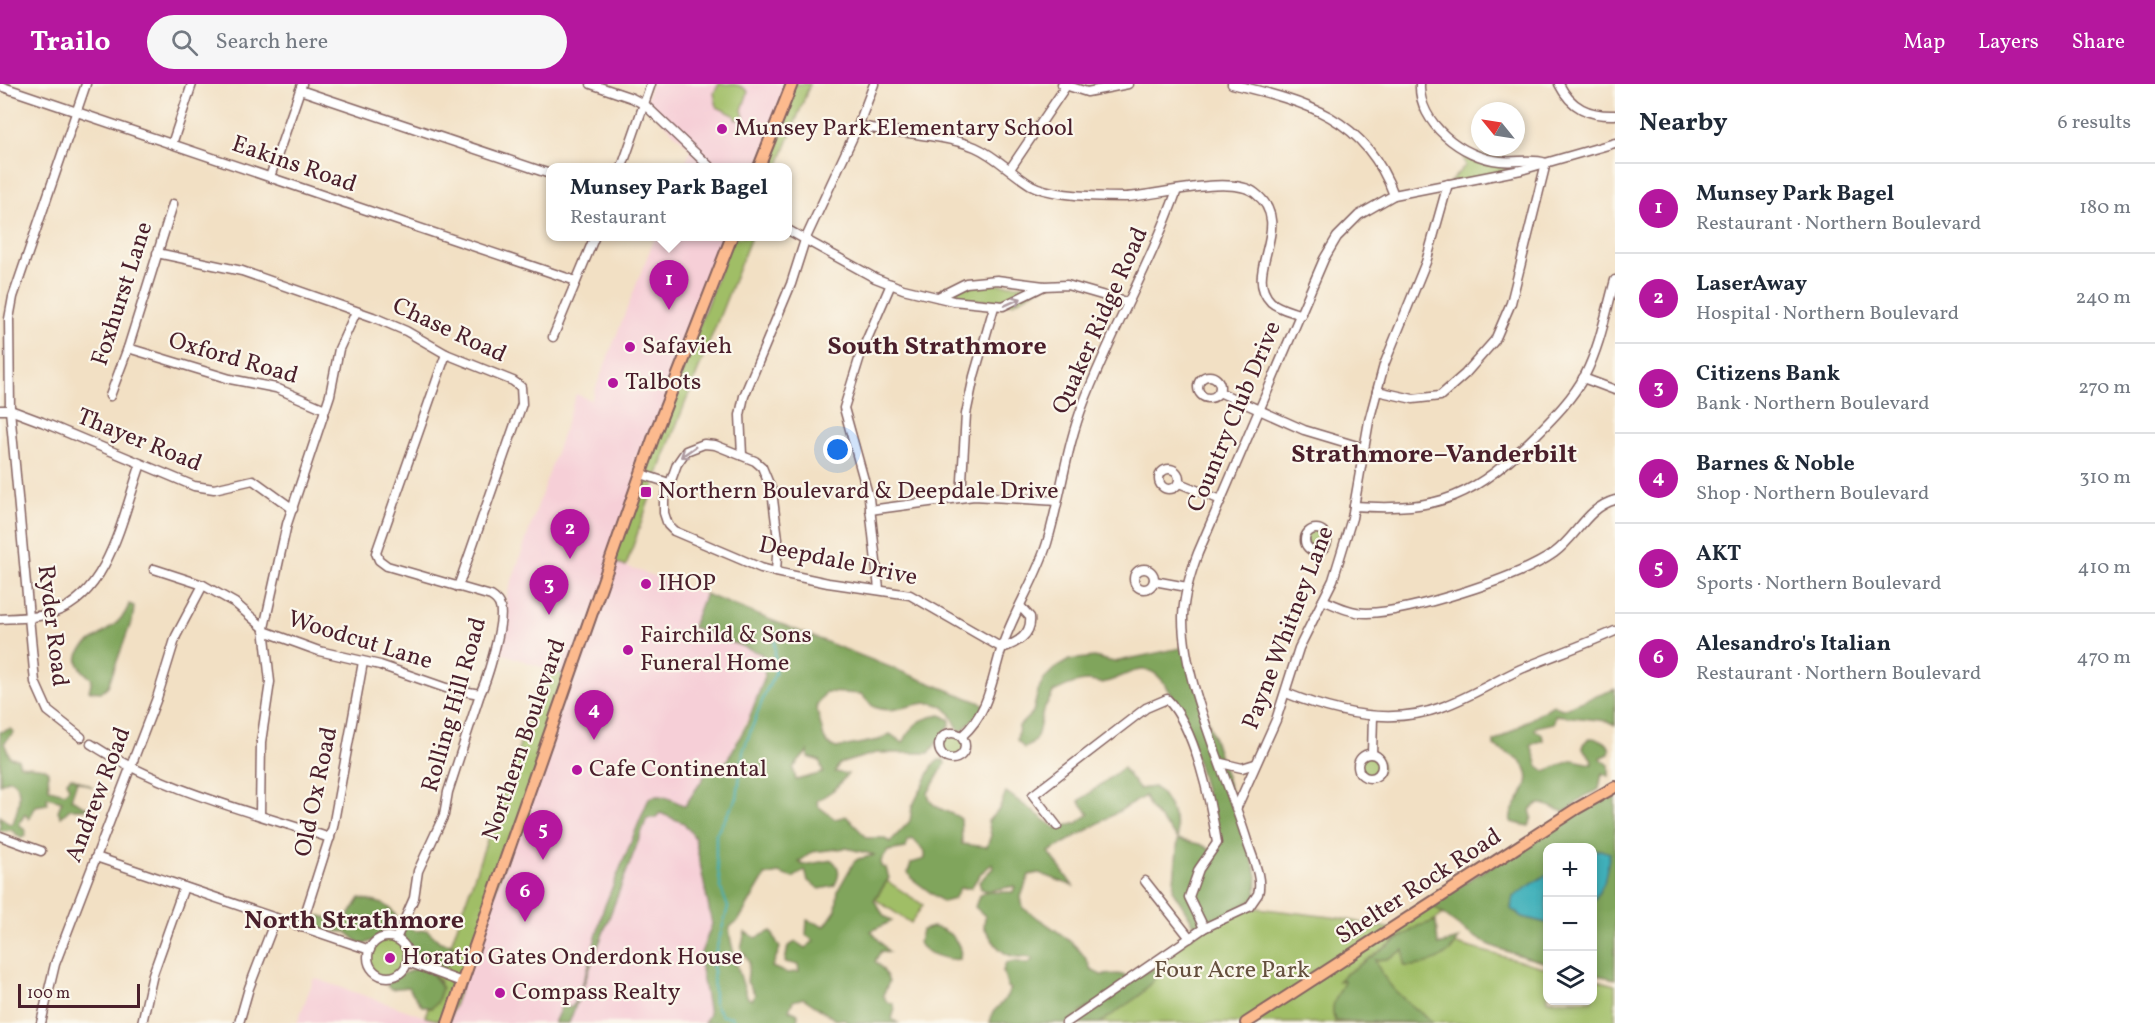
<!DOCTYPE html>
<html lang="en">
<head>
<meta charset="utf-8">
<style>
  :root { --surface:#fff; --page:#f6f6f7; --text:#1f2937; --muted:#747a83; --line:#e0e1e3; --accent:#b5179e }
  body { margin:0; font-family:Vollkorn,serif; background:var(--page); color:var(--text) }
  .controls { position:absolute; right:18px; bottom:18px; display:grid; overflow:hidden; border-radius:12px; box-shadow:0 3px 9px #0003 }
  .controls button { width:54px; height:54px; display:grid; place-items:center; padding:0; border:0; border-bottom:2px solid var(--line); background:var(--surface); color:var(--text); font:30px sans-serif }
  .compass { position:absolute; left:1471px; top:18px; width:54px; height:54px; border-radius:50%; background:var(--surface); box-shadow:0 3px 9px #0003; rotate:300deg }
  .scale { position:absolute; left:18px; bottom:15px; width:122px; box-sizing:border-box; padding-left:6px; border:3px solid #4a1f2b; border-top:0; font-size:16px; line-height:21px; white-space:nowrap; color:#4a1f2b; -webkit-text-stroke:4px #fbf7ec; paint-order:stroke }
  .you { position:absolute; left:838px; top:366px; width:21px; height:21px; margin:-15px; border:4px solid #fff; border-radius:50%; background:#1a73e8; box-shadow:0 0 0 9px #1a73e833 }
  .badge { display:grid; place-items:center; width:39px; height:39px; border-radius:50%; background:var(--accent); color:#fff; font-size:20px; font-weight:700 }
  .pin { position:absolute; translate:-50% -50px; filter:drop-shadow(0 2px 3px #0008) }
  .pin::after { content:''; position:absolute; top:32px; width:21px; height:18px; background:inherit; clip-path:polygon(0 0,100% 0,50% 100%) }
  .popup { position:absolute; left:546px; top:79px; width:246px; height:78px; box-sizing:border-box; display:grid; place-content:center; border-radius:12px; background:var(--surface); filter:drop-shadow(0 2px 4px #0005); font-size:20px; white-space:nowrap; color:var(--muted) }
  .popup b { font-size:22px; color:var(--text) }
  .popup::after { content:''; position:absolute; left:50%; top:100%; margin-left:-12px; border:12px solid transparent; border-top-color:var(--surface) }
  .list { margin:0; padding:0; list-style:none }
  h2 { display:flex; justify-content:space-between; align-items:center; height:78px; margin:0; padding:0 24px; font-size:26px }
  h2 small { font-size:20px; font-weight:400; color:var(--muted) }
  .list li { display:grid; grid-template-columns:39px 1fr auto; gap:18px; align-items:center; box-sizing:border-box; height:90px; padding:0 24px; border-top:2px solid var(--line) }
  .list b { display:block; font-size:22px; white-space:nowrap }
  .list p { margin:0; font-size:20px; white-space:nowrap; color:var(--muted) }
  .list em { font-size:20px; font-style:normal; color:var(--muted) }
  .icon { flex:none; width:33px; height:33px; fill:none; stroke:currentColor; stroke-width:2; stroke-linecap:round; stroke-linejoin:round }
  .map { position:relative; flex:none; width:1615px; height:939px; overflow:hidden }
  header { display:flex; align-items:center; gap:36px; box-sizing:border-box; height:84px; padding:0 30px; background:var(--accent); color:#fff }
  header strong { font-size:28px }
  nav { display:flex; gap:33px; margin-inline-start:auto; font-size:21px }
  .search { width:420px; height:54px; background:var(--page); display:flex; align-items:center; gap:15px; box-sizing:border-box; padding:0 21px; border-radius:33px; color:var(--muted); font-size:22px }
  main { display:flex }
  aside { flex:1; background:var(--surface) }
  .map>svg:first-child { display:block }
  .built { fill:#f6cfd7 }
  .green { fill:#a0be66; stroke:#756e48; stroke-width:1.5 }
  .forest { fill:#80a55b; stroke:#656243; stroke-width:1.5; fill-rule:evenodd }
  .water { fill:#40b0ba; stroke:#456872; stroke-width:1.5 }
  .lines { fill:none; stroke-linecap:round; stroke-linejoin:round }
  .stream { stroke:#40b0ba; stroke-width:2 }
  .minor-casing { stroke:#856361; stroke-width:11 }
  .major-casing { stroke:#856361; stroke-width:14 }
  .minor { stroke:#fff; stroke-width:8 }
  .major { stroke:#fcba8e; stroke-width:10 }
  .oneway { stroke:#ae9aa0 }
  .poi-dot { fill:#b5179e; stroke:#fbf7ec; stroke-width:2 }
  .labels { text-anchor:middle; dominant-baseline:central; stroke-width:4.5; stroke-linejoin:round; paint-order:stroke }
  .poi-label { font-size:24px; fill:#4a1f2b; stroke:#fbf7ec; text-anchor:start }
  .street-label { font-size:24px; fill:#4a1f2b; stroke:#fbf7ec }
  .park-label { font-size:24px; fill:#644f3d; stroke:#fbf7ec }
  .neighbourhood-label { font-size:26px; font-weight:bold; fill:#4a1f2b; stroke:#fbf7ec }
</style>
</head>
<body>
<header>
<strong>Trailo</strong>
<div class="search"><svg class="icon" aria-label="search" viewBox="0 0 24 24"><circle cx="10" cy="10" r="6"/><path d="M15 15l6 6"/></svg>Search here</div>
<nav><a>Map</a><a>Layers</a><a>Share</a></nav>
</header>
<main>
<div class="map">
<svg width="1615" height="939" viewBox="0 0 1615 939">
  <rect width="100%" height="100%" fill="#fbf7ec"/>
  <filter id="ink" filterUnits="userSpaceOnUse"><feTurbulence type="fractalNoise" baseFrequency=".0167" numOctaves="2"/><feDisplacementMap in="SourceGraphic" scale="12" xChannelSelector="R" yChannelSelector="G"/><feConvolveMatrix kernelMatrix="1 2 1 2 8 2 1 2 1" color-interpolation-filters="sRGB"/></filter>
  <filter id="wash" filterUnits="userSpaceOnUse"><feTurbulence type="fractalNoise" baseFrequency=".008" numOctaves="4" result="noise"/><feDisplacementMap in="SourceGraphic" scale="24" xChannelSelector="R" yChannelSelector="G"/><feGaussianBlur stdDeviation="1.35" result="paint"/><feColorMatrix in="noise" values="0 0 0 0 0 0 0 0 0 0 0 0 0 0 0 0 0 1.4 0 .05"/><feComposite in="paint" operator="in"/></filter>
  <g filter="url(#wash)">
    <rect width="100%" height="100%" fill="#f2e0c4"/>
    <!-- built -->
    <g class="built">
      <path d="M651 0H792L759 83H683L691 65 645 21Z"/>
      <path d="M655 153H732L611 477 705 510 692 543 762 570 766 582 756 618 723 684 706 688 688 719 684 722 680 720 695 741 715 841 699 874 709 930 704 939H448L569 593 496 567 507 532 506 514 576 310 591 316Z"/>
      <path d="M314 894 443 939H297Z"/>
    </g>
    <!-- green -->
    <g class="green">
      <path d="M719 0C731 0 742 0 748 8L742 26 744 33 736 36 734 31 717 23 714 9Z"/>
      <path d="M792 0H810L778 83H759Z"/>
      <path d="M1462 63 1474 70 1546 79 1448 100 1465 82Z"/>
      <path d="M732 153H751L667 365 626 482 611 477Z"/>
      <path d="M966 199 1044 202 1013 219 938 213Z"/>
      <circle cx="1316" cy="456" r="11"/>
      <path d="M546 585 570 593 448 939 425 933 428 924H431L440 898 431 887C448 885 451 878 454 862L451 860Z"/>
      <circle cx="952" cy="662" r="13"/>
      <circle cx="1370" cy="682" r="12"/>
      <path d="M887 797 923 821 911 839 875 815Z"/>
      <path d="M1431 820 1443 830C1432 841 1407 847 1392 858L1450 868 1456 860 1547 884 1548 916H1592L1593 895 1615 901V939H1066L1204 844 1249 823 1339 834 1391 845Z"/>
      <circle cx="388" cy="873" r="20"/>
    </g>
    <!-- forest -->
    <g class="forest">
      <path d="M705 510 986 621 961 648C954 641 954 632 946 625 925 608 899 634 874 623 870 621 865 614 861 610L826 608 816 622 824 654 828 660 836 664 879 656 890 650 903 659C912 640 920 634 941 631L950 636V641L929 669H876L839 680 835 688 848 690 835 705 817 717 818 722 835 735 846 732 867 754H883L890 758 910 737 912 723 933 681 939 676H944L945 680 928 709C929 726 950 726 961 735L962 760 987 763 991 751 988 737 999 725 1006 708 1056 744 1077 739 1089 730 1079 717 1123 684 1139 705 1154 703C1168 712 1178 739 1178 755 1188 759 1203 758 1209 766L1217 759C1211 726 1182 598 1150 587 1135 582 1117 597 1102 599 1097 599 1093 597 1088 597 1076 597 1064 603 1053 608 1051 616 1043 622 1042 631 1039 644 1039 660 1024 664L1017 656 1019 642 1033 628 1038 607 1044 595 1054 585 1069 576 1094 573 1114 578 1185 563 1257 791 1256 814 1199 848 1173 807 1178 755 1150 724 1145 712 1049 768 1073 802 1039 789 1029 791 1021 813 1023 824C1045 840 1084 860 1091 886L1101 891 1118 890 1132 893 1167 881 1139 912 1100 939H1075L1094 919 1066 939H990L992 929 1003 918 1011 905 1008 903 1003 887 1006 879 1015 877 1028 880 1033 875C1027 871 1026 873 1019 873 1000 873 992 855 984 843L985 832 975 823 979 812 984 808H1013L1015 802 988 807 981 805 979 798 993 784 992 780 980 790 971 804H960L954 815 943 818 911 794 908 788 911 779 925 775V768L913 755 908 757 906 764 888 767 881 777V783L886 784 889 794 874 816 884 832 892 837 871 847 889 868 881 867 875 877C882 883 886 889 889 898L883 911 887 918 893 920 895 925 892 935 898 939H848L844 935 836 936 803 914 793 917 789 926 798 930 797 939H704L709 930 699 874 712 840 695 754 684 739 660 729 655 734H647L569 939H554L562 921 569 924 573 922 587 888 603 826 649 714C662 708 674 717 685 722L704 693 706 682 715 686 723 684 747 640 765 592 762 570 692 543ZM808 667V673L820 677 823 689 796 696 793 684ZM846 764 875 771 858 775 854 778 838 806 836 826 825 842 807 836 806 851 814 857 805 864 796 858 788 862 785 878 798 881 799 888 786 889 772 883 780 864 771 847 756 854 745 848 741 864 749 878 747 898 755 910 752 916 748 914C743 902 727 852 730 843L739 836 765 792 778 789 793 794 805 786 808 797 820 805 834 802C840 792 841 784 832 776L803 781 799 778 812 768Z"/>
      <path d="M129 520 134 522 133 533 108 602 101 608 89 607 92 595C47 561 120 555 129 520Z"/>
      <path d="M1615 605V641L1607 637 1555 631 1554 639 1536 643 1535 646 1542 650 1543 656 1531 661 1538 682 1545 687 1573 676 1592 680 1591 674 1583 665V660L1589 654C1599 654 1612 658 1609 670L1600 674 1609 681V692L1602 689 1599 705C1594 710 1588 709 1583 713 1577 718 1572 726 1564 727 1551 727 1542 712 1530 726L1532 733 1529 742 1511 738C1506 722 1541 702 1522 679 1516 672 1502 667 1494 662V658L1553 621 1562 625Z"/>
      <path d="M10 645 14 648 4 659 10 673 18 675 20 681 45 684 48 688 49 705 65 709 69 704 67 697 71 693 93 703 77 697 71 715 90 725H70L61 733 58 727 62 717 47 713 48 720 36 722 29 735 25 730 19 740 26 747 25 751 21 754 11 746 0 747V732L9 740 13 739C18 726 25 701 10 695L0 700V648Z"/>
      <path d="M1615 703V895L1592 890 1593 818 1604 799 1609 769 1600 766 1593 767 1592 764H1548L1547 790 1513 813 1511 825 1522 833 1547 839V879C1492 865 1475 858 1431 820Z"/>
      <path d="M360 814 383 820 391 825 398 835 392 846C385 849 368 860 362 861L346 848 321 847 306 839 309 833 321 832 345 838Z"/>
      <path d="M1436 837 1438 861 1459 855C1448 875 1426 883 1404 882V866L1387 875 1375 876C1389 908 1408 917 1433 939L1335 937C1328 917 1340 913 1344 896L1338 897 1344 891 1418 842Z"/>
      <path d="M409 843 415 847 427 846 440 858 451 860 455 865 447 883 431 888 442 904 437 919 431 924 422 922 408 903 391 905 387 902 390 896 416 884V880L401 854 403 844Z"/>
      <path d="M932 843C947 844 964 859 960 875 950 877 924 870 919 859L922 846Z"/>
    </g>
    <!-- water -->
    <g class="water">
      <path d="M1600 766 1610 769 1604 799 1593 818V767Z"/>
      <path d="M1547 790V839L1522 833 1511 825 1513 813Z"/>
    </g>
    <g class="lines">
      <!-- stream -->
      <path class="stream" d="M735 939 732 933 722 932 714 919 713 877 728 823 721 805 716 773V750L737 714 743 667 766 607 775 590V553"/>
    </g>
  </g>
  <g filter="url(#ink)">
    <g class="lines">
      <!-- minor casing -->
      <g class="minor-casing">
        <g id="minor">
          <path d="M591 0 632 14 645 21 710 83"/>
          <path d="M1062 0 1087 8 1128 0"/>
          <path d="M1232 0C1306 18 1365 33 1394 111"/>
          <path d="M1559 0C1571 24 1589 32 1615 31"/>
          <path d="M0 2 576 197"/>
          <path d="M300 6 550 90"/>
          <path d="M858 42C891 48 946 51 975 63 996 72 1011 89 1031 101 1051 112 1102 113 1125 113 1156 112 1231 90 1255 109 1297 141 1241 188 1271 218 1279 225 1291 227 1301 231"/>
          <path d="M172 60 192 0"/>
          <path d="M622 83 651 0"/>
          <path d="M1010 85 1066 2"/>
          <path d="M270 93 302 0"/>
          <path d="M788 146 875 194 903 205 953 217 1003 222 1044 202"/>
          <path d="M157 169 242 187 373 233 406 247 446 270 513 297 521 303 522 320 458 503"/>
          <path d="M938 213 966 199 997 196 1044 202 1067 201 1126 218"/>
          <path d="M553 253 595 152"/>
          <path d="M128 264 230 295 276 304 325 325"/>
          <circle cx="1209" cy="303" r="11"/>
          <path d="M1583 294 1615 306"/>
          <path d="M1377 307 1413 315 1440 312 1465 290 1495 256 1511 219 1546 79C1531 74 1516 79 1500 77 1463 74 1418 39 1420 0"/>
          <path d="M1219 308 1304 346 1364 364"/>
          <path d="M110 312 128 264 173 120"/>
          <path d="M0 326H10L42 338 194 402 214 405 253 396 293 425"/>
          <path d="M742 371 740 331 744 312 791 200 805 156 858 42 874 0"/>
          <circle cx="1169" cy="395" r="10"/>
          <path d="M641 390 669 399"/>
          <path d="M1179 399 1221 416"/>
          <path d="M961 413 966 330 974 292 994 223"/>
          <path d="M1354 422C1441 428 1475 412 1536 351 1554 333 1573 314 1585 291 1600 262 1606 228 1615 196"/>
          <path d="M870 426 974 412 1057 417"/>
          <circle cx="1316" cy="456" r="11"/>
          <circle cx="1144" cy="495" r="10"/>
          <path d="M154 485 203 501 235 519 264 544"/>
          <path d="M776 488 778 455 772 407 762 383 755 377 715 361 704 360 686 367 677 380 664 416V429L668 441 674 447 761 484 776 488 828 499 910 511 1002 564C1017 559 1032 551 1030 533L1020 522"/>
          <path d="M1154 497 1187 503"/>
          <path d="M879 505 869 414 844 324 861 269 891 200"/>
          <path d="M1323 516C1337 522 1351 529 1367 529 1410 528 1519 494 1554 469 1577 453 1586 424 1615 416"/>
          <path d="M0 535C18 534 38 534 55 528 110 509 123 429 141 380"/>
          <path d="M264 547 319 567 380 581 446 604 480 610"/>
          <path d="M1286 609C1335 629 1391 642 1442 623 1470 613 1495 597 1521 585 1552 572 1584 561 1615 547"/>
          <circle cx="952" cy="662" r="13"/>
          <path d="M962 652C990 627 991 597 1002 563 1014 527 1036 495 1047 459 1061 412 1066 363 1084 318 1112 246 1151 179 1177 106"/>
          <path d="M81 653 48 627 35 598 10 326 9 235 13 213 86 0"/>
          <path d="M91 660C163 707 249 727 330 754"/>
          <circle cx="1370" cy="682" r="12"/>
          <path d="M1372 670 1373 632"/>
          <path d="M1221 679 1242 684 1255 680"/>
          <path d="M1237 723 1276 636 1299 564 1333 496 1352 434 1369 337 1384 281 1426 178 1448 100"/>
          <path d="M260 731 261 658 270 598 264 544 287 440 330 311 339 265 356 228"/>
          <path d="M1057 742 1033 711 1146 624 1167 615C1195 643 1211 719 1217 759L1199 785 1189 813 1204 844"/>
          <path d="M0 752 41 767"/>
          <path d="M96 773 370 866"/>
          <path d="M1145 797 1190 854"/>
          <path d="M301 843 333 743 363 578"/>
          <circle cx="388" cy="873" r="20"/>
          <path d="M396 855 414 814 418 787 444 731 448 708 480 610C487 596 505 537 500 523 499 518 496 515 491 512L387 482 379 476 376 469 446 270"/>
          <path d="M408 878 462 898"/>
          <path d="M41 939 55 880 157 614 176 552 203 501"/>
          <path d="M142 939 153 890 184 803"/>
          <path d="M239 939 249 904 276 834"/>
          <path d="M1066 939 1204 844 1249 823 1258 810C1263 794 1252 773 1247 757 1227 691 1182 599 1183 532 1184 510 1190 490 1198 469L1324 175 1337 153 1359 131 1394 111 1521 86 1615 59"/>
        </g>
      </g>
      <!-- major casing -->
      <g class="major-casing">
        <g id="major">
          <path d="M759 83 792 0"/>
          <path d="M448 939 654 352 732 152"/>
          <path d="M1246 939 1576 725 1615 703"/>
        </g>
      </g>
      <!-- minor -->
      <use href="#minor" class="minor"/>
      <!-- major -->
      <use href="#major" class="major"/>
    </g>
    <!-- one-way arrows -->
    <defs><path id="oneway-shaft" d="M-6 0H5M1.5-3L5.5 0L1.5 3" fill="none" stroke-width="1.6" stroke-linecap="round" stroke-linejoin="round" transform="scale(1.5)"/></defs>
    <g class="oneway">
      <use href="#oneway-shaft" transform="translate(1013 218) rotate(-24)"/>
      <use href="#oneway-shaft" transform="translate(688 368) rotate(145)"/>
    </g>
  </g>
  <!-- markers -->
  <g class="poi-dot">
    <circle cx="722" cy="45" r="6"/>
    <circle cx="630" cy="263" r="6"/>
    <circle cx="613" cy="299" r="6"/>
    <rect x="640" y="402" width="12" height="12" rx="3"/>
    <circle cx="646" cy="500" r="6"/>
    <circle cx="628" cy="566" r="6"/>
    <circle cx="577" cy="686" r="6"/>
    <circle cx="390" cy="874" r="6"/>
    <circle cx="500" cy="909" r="6"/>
  </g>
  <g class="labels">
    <!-- poi labels -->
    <g class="poi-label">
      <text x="734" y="45">Munsey Park Elementary School</text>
      <text x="642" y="263">Safavieh</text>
      <text x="625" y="299">Talbots</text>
      <text x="658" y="408">Northern Boulevard &amp; Deepdale Drive</text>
      <text x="658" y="500">IHOP</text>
      <text x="640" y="552">Fairchild &amp; Sons<tspan x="640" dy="28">Funeral Home</tspan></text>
      <text x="589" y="686">Cafe Continental</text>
      <text x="402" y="874">Horatio Gates Onderdonk House</text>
      <text x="512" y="909">Compass Realty</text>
    </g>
    <!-- street labels -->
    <g class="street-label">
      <text transform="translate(294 81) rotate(19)">Eakins Road</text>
      <text transform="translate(123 210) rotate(-72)">Foxhurst Lane</text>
      <text transform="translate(1101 237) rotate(-66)">Quaker Ridge Road</text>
      <text transform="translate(449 247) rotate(25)">Chase Road</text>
      <text transform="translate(233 275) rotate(16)">Oxford Road</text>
      <text transform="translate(1235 333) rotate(-67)">Country Club Drive</text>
      <text transform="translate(139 357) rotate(22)">Thayer Road</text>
      <text transform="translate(838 478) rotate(12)">Deepdale Drive</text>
      <text transform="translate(52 542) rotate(83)">Ryder Road</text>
      <text transform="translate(1289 544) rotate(-69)">Payne Whitney Lane</text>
      <text transform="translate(360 557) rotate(17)">Woodcut Lane</text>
      <text transform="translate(455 621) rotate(-74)">Rolling Hill Road</text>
      <text transform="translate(525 656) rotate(-71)">Northern Boulevard</text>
      <text transform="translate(317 708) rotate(-78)">Old Ox Road</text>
      <text transform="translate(99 711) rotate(-69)">Andrew Road</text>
      <text transform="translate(1419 803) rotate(-33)">Shelter Rock Road</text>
    </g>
    <!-- park labels -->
    <g class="park-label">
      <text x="1232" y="887">Four Acre Park</text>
    </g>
    <!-- neighbourhood labels -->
    <g class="neighbourhood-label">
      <text x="937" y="263">South Strathmore</text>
      <text x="1434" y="371">Strathmore–Vanderbilt</text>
      <text x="354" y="837">North Strathmore</text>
    </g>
  </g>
</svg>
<div class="controls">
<button>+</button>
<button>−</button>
<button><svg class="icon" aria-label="layers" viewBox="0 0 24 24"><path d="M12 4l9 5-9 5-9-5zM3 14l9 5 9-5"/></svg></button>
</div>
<svg class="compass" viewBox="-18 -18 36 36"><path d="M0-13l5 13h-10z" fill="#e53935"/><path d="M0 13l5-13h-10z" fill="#747a83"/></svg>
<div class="scale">100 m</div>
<div class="you"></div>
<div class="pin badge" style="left:669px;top:226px">1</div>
<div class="popup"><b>Munsey Park Bagel</b>Restaurant</div>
<div class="pin badge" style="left:570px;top:475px">2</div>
<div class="pin badge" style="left:549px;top:531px">3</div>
<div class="pin badge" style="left:594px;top:656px">4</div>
<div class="pin badge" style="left:543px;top:776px">5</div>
<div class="pin badge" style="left:525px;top:838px">6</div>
</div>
<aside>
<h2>Nearby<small>6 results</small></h2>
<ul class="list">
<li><span class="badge">1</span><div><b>Munsey Park Bagel</b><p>Restaurant · Northern Boulevard</p></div><em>180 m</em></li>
<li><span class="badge">2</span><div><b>LaserAway</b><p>Hospital · Northern Boulevard</p></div><em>240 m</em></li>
<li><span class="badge">3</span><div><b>Citizens Bank</b><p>Bank · Northern Boulevard</p></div><em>270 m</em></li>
<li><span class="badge">4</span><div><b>Barnes &amp; Noble</b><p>Shop · Northern Boulevard</p></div><em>310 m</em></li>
<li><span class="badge">5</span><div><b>AKT</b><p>Sports · Northern Boulevard</p></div><em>410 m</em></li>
<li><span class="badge">6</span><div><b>Alesandro's Italian</b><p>Restaurant · Northern Boulevard</p></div><em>470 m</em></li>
</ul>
</aside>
</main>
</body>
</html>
